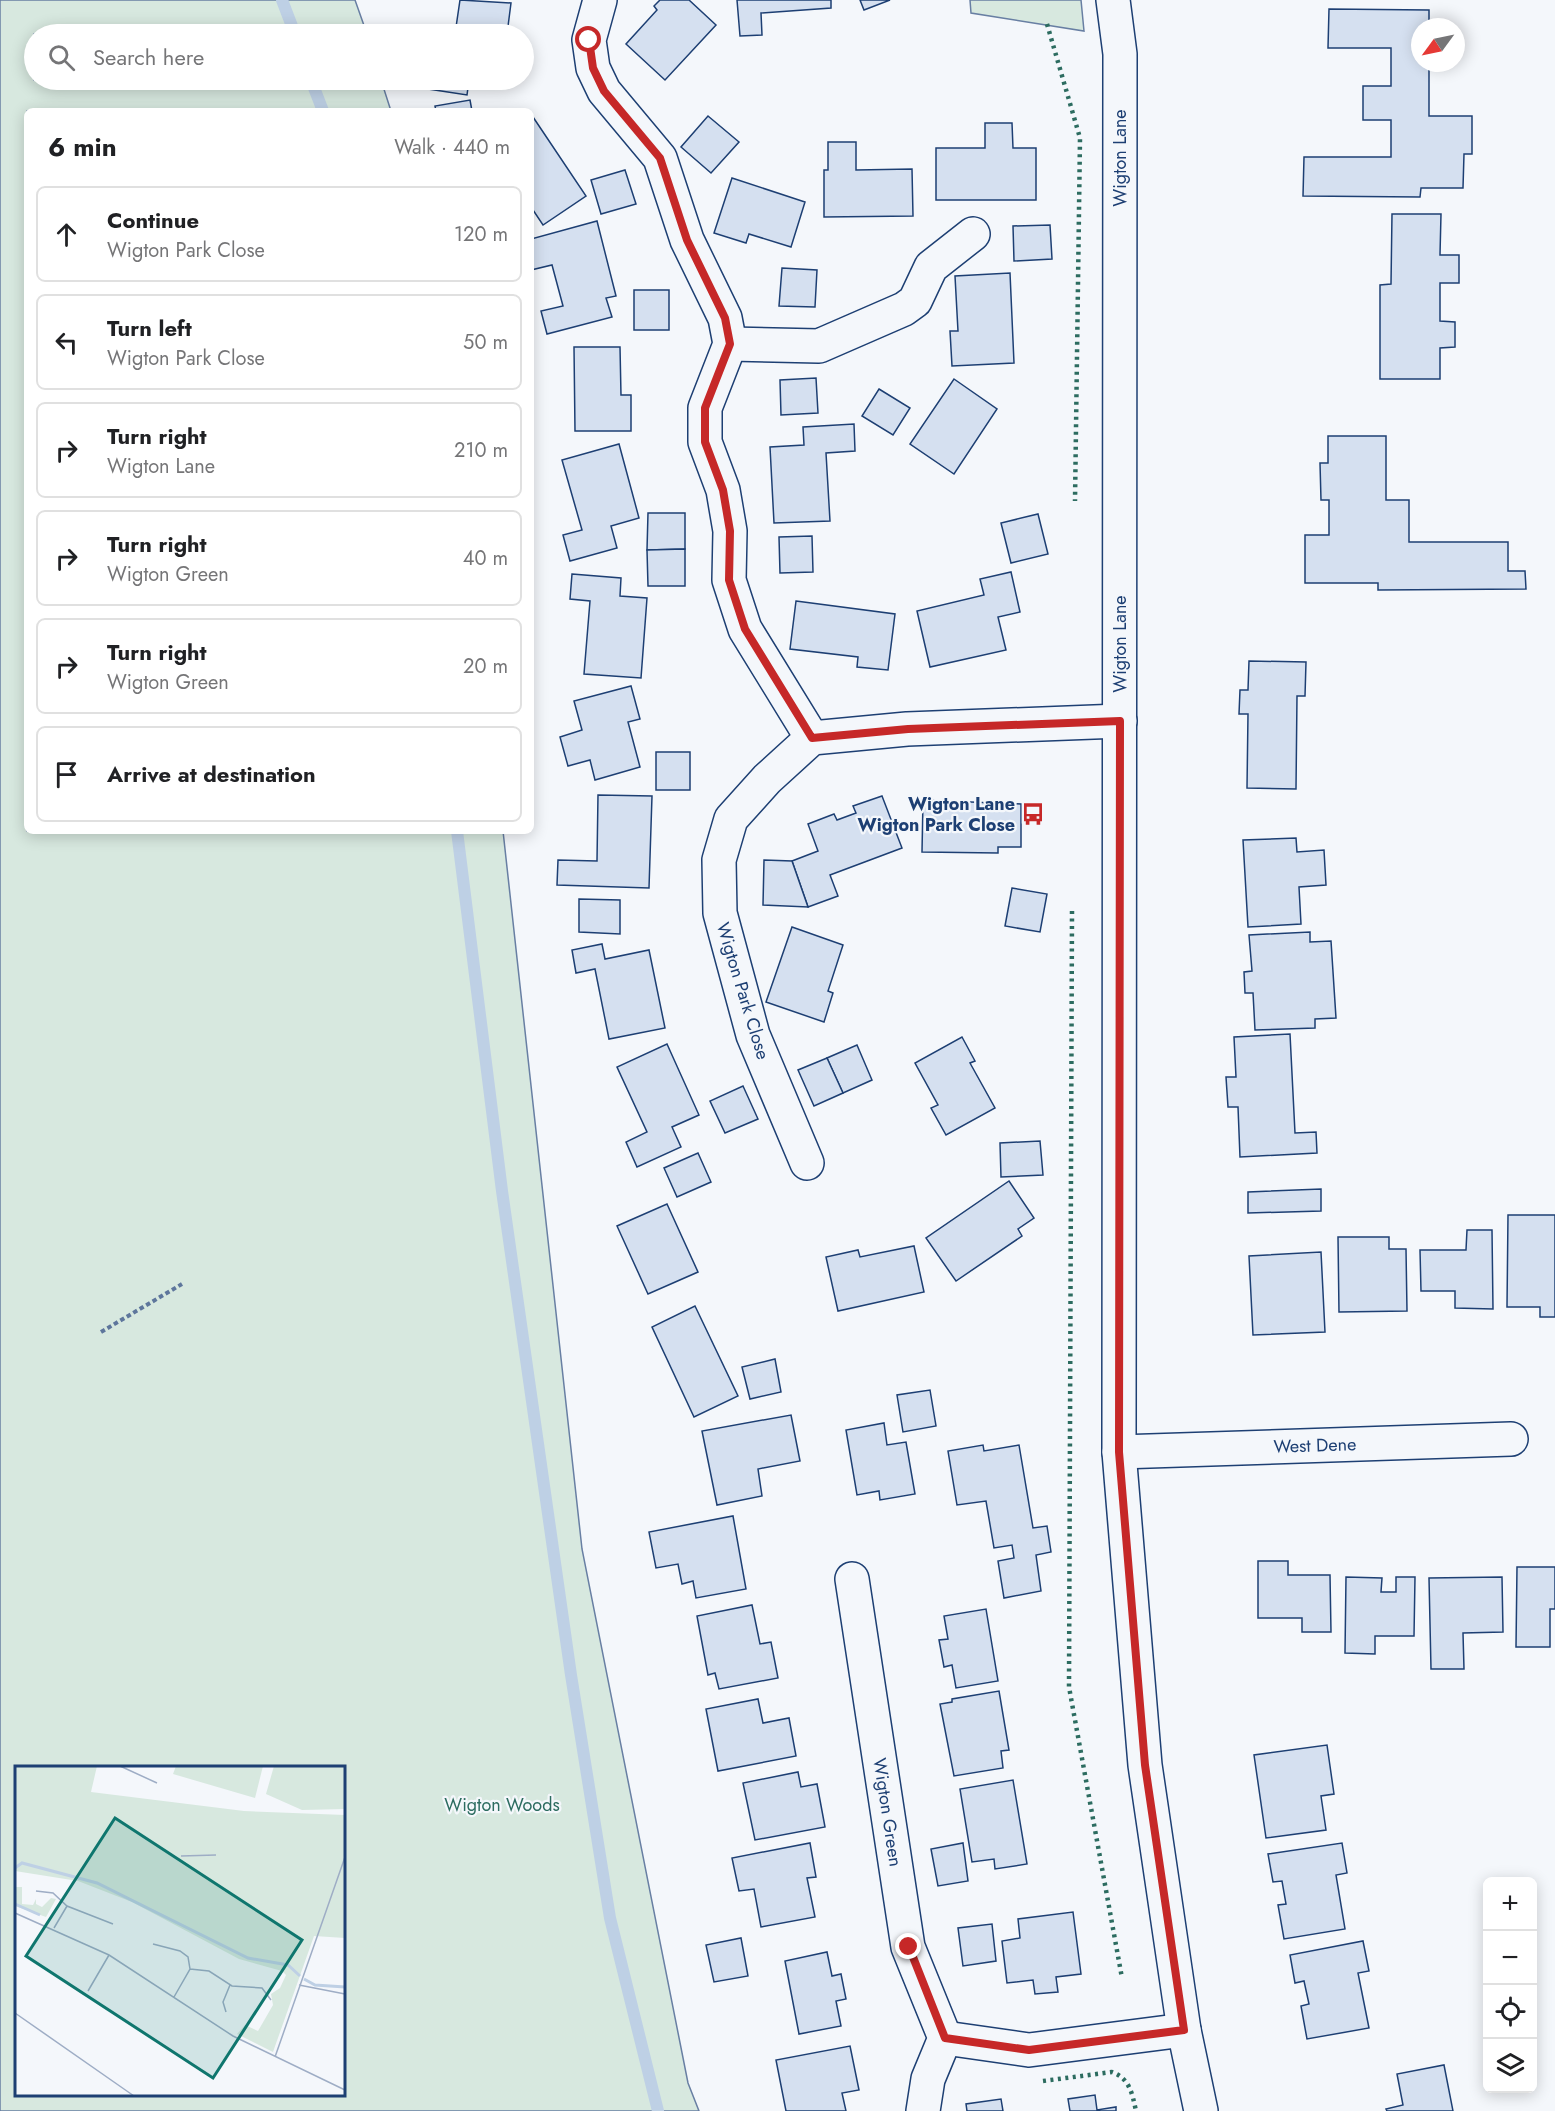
<!DOCTYPE html>
<html lang="en">
<head>
<meta charset="utf-8">
<style>
  :root { --surface:#fff; --page:#f2f2f2; --text:#202124; --muted:#757577; --line:#e0e0e0 }
  body { margin:0; font-family:Jost,sans-serif; background:var(--page); color:var(--text) }
  .controls { position:absolute; right:18px; bottom:18px; display:grid; overflow:hidden; border-radius:9px; box-shadow:0 3px 15px #0003 }
  .controls button { width:54px; height:54px; display:grid; place-items:center; padding:0; border:0; border-bottom:2px solid var(--line); background:var(--surface); color:var(--text); font:30px sans-serif }
  .compass { position:absolute; left:1411px; top:18px; width:54px; height:54px; border-radius:50%; background:var(--surface); box-shadow:0 3px 15px #0003; rotate:237deg }
  .stop { position:absolute; width:18px; height:18px; margin:-14px; border:4px solid #c62828; border-radius:50%; background:#fff }
  .stop.end { background:#c62828; border-color:#fff; box-shadow:0 2px 6px #0008 }
  .list { margin:0; padding:0; list-style:none }
  h2 { display:flex; justify-content:space-between; align-items:center; height:78px; margin:0; padding:0 24px; font-size:26px }
  h2 small { font-size:20px; font-weight:400; color:var(--muted) }
  .list li { display:grid; grid-template-columns:39px 1fr auto; gap:18px; align-items:center; box-sizing:border-box; height:96px; margin:0 12px 12px; padding:0 12px; border:2px solid var(--line); border-radius:9px }
  .list b { display:block; font-size:22px; white-space:nowrap }
  .list p { margin:0; font-size:20px; white-space:nowrap; color:var(--muted) }
  .list em { font-size:20px; font-style:normal; color:var(--muted) }
  .icon { flex:none; width:33px; height:33px; fill:none; stroke:currentColor; stroke-width:2; stroke-linecap:round; stroke-linejoin:round }
  .map { position:relative; flex:none; width:1555px; height:2111px; overflow:hidden }
  .search { position:absolute; background:var(--surface); box-shadow:0 3px 15px #0003; left:24px; top:24px; width:510px; height:66px; display:flex; align-items:center; gap:15px; box-sizing:border-box; padding:0 21px; border-radius:33px; color:var(--muted); font-size:22px }
  .panel { position:absolute; background:var(--surface); box-shadow:0 3px 15px #0003; left:24px; top:108px; width:510px; height:726px; border-radius:9px }
  .map>svg:first-child { display:block }
  .green { fill:#d7e8df; stroke:#687fa3; stroke-width:1.5; fill-rule:evenodd }
  .lines { fill:none; stroke-linecap:round; stroke-linejoin:round }
  .stream { stroke:#bed0e5; stroke-width:12 }
  .building { fill:#d5e0f0; stroke:#1d3f73; stroke-width:1.5 }
  .minor-casing { stroke:#1d3f73; stroke-width:36 }
  .path { stroke:#5e769c; stroke-width:4; stroke-dasharray:4.5 3; stroke-linecap:butt }
  .minor { stroke:#f4f7fb; stroke-width:33 }
  .hedge { stroke:#2c6c60; stroke-width:4.5; stroke-dasharray:3 4.5; stroke-linecap:butt }
  .route { stroke:#c62828; stroke-width:8 }
  .labels { text-anchor:middle; dominant-baseline:central; stroke-width:4.5; stroke-linejoin:round; paint-order:stroke }
  .street-label { font-size:18px; fill:#1d3f73; stroke:#f4f7fb }
  .poi-label { font-size:18px; font-weight:bold; fill:#1d3f73; stroke:#f4f7fb; text-anchor:end }
  .park-label { font-size:18px; fill:#2c6c60; stroke:#f4f7fb }
  .inset-river { fill:none; stroke:#bed0e5; stroke-width:3 }
  .inset-road { fill:none; stroke:#9eadc5; stroke-width:1.5 }
  .view { fill:#0f766e; fill-opacity:0.15; stroke:#0f766e; stroke-width:3 }
  .inset-edge { fill:none; stroke:#1d3f73; stroke-width:3 }
</style>
</head>
<body>
<div class="map">
<svg width="1555" height="2111" viewBox="0 0 1555 2111">
  <rect width="100%" height="100%" fill="#f4f7fb"/>
  <!-- green -->
  <g class="green">
    <path d="M0 0H355L367 34H34V80H381L391 111H27V831H503L582 1549 688 2083 699 2111H0ZM16 1768H344V2094H16Z"/>
    <path d="M970 0H1081L1084 31 971 13Z"/>
  </g>
  <g class="lines">
    <!-- stream -->
    <g class="stream">
      <path d="M282 0 295 34"/>
      <path d="M311 80 323 111"/>
      <path d="M457 831 502 1191 571 1675 610 1918 658 2111"/>
    </g>
  </g>
  <!-- building -->
  <g class="building">
    <path d="M460 0 511 3 507 34H455Z"/>
    <path d="M660 0H689L716 25 665 80 626 44 657 10 654 6Z"/>
    <path d="M737 0H831V8L761 13 762 35 740 36Z"/>
    <path d="M860 0H890L864 10Z"/>
    <path d="M1329 9 1429 10V27H1420V63H1429V116H1472V154H1464L1463 188H1421L1420 197 1303 196 1304 157H1391V120H1363V86H1391V48H1328Z"/>
    <path d="M423 80H469L467 95 422 88Z"/>
    <path d="M470 100 472 111H436L435 106Z"/>
    <path d="M531 114 586 196 543 225 531 207Z"/>
    <path d="M708 116 739 142 711 173 681 147Z"/>
    <path d="M985 123H1012L1013 148H1036V200H936V148H985Z"/>
    <path d="M828 142H856V170L912 169 913 216 824 217V170H828Z"/>
    <path d="M625 170 636 204 601 214 591 180Z"/>
    <path d="M732 178 805 202 791 247 749 234 746 243 714 233Z"/>
    <path d="M1392 214H1441L1440 255H1459V283H1440V321L1455 322V347L1440 348V379H1380V285L1391 284Z"/>
    <path d="M597 221 616 296 606 298 612 317 547 334 541 311 563 306 552 265 531 270V239Z"/>
    <path d="M1050 225 1052 259 1014 261 1013 226Z"/>
    <path d="M782 268 817 270 815 307 779 306Z"/>
    <path d="M1010 273 1014 363 952 366 950 331H958L955 276Z"/>
    <rect x="634" y="290" width="35" height="40"/>
    <path d="M574 347H620L621 395H631V431H575Z"/>
    <path d="M816 378 818 413 781 415 780 380Z"/>
    <path d="M954 379 997 409 954 474 910 444Z"/>
    <path d="M879 389 910 408 893 435 862 416Z"/>
    <path d="M854 424 855 451 826 453 830 521 774 523 770 447 804 445 803 427Z"/>
    <path d="M1328 436H1386V500H1409V542H1508V571H1525L1526 589 1378 590V583H1305V535H1329V500H1321L1320 463H1328Z"/>
    <path d="M619 444 639 518 611 526 617 548 570 561 563 535 582 530 562 460Z"/>
    <path d="M648 513H685V549L647 550Z"/>
    <path d="M1038 514 1048 554 1011 563 1001 523Z"/>
    <path d="M812 536 813 572 780 573 779 537Z"/>
    <path d="M685 549V586H648L647 550Z"/>
    <path d="M1011 572 1020 612 998 617 1006 650 930 667 917 611 984 595 980 579Z"/>
    <path d="M572 574 621 578 620 596 647 598 641 678 584 674 590 601 570 599Z"/>
    <path d="M796 601 895 614 888 670 857 667 858 657 790 649Z"/>
    <path d="M1249 661 1306 662 1305 696H1297L1296 789 1247 788 1248 714H1239L1240 690H1248Z"/>
    <path d="M631 686 640 719 628 722 640 767 595 780 590 760 568 766 560 737 582 730 574 701Z"/>
    <rect x="656" y="752" width="34" height="38"/>
    <path d="M598 795 652 796 649 888 557 885 558 860 597 861Z"/>
    <path d="M882 796 902 848 830 875 838 896 808 907 792 861 818 851 808 824 834 814 837 820 856 813 853 806Z"/>
    <path d="M923 800 1021 804V847H998V853L922 852Z"/>
    <path d="M1296 838 1297 852 1324 850 1326 885 1299 887 1301 924 1248 927 1243 840Z"/>
    <path d="M764 860 792 861 808 907 763 905Z"/>
    <path d="M1012 888 1047 894 1040 932 1005 926Z"/>
    <path d="M579 899 620 900V934L579 932Z"/>
    <path d="M792 927 843 945 828 991 833 993 824 1022 766 1002Z"/>
    <path d="M1310 932V942L1331 941 1336 1018 1315 1019V1028L1255 1030 1253 993H1245L1244 972 1252 971 1249 935Z"/>
    <path d="M602 944 605 959 649 950 665 1028 609 1039 595 969 576 973 572 950Z"/>
    <path d="M1290 1034 1295 1133 1316 1132 1317 1153 1240 1157 1238 1107H1228L1226 1077H1236L1234 1037Z"/>
    <path d="M962 1037 975 1061 970 1063 995 1108 946 1135 931 1108 938 1105 915 1063Z"/>
    <path d="M667 1044 699 1115 672 1127 681 1147 637 1167 626 1142 647 1132 617 1067Z"/>
    <path d="M857 1045 872 1080 843 1093 827 1058Z"/>
    <path d="M827 1058 843 1093 814 1106 798 1070Z"/>
    <path d="M743 1086 758 1119 725 1133 710 1101Z"/>
    <path d="M1040 1141 1043 1175 1001 1177 1000 1143Z"/>
    <path d="M698 1153 711 1182 677 1197 664 1168Z"/>
    <path d="M1009 1181 1034 1218 1018 1229 1022 1236 956 1281 926 1238Z"/>
    <path d="M1321 1189V1211L1248 1213V1192Z"/>
    <path d="M667 1204 698 1272 648 1294 617 1226Z"/>
    <path d="M1508 1215H1555V1317H1540V1307H1507Z"/>
    <path d="M1467 1230H1492L1493 1309 1455 1308V1291H1421L1420 1250H1466Z"/>
    <path d="M1338 1237H1389V1249H1406L1407 1311 1339 1312Z"/>
    <path d="M914 1246 924 1292 838 1311 826 1257 858 1250 860 1257Z"/>
    <path d="M1321 1252 1325 1332 1253 1335 1249 1256Z"/>
    <path d="M695 1306 738 1396 694 1417 652 1327Z"/>
    <path d="M775 1359 781 1392 750 1399 742 1367Z"/>
    <path d="M930 1390 936 1426 903 1432 897 1395Z"/>
    <path d="M791 1415 800 1461 758 1469 762 1496 717 1505 702 1431Z"/>
    <path d="M884 1423 887 1445 906 1442 915 1494 880 1500 879 1491 857 1495 846 1430Z"/>
    <path d="M983 1445 984 1451 1019 1445 1033 1528 1047 1526 1051 1552 1036 1555 1041 1591 1004 1598 998 1561 1014 1558 1012 1545 994 1548 986 1501 957 1505 948 1451Z"/>
    <path d="M733 1516 746 1589 696 1598 693 1581 682 1584 678 1564 656 1568 649 1532Z"/>
    <path d="M1258 1561H1288V1575H1330L1331 1632H1302V1618H1258Z"/>
    <path d="M1517 1567H1555V1609H1550V1647H1516Z"/>
    <path d="M1346 1577 1382 1578 1381 1592H1396V1577H1415L1414 1636H1375V1654L1345 1653Z"/>
    <path d="M1502 1577 1503 1632 1463 1633 1464 1669H1431L1429 1578Z"/>
    <path d="M752 1605 760 1644 771 1642 778 1678 719 1689 715 1673 708 1675 697 1616Z"/>
    <path d="M986 1609 998 1681 956 1688 952 1665 944 1667 939 1640 948 1639 944 1616Z"/>
    <path d="M999 1691 1009 1750 1001 1751 1003 1768 954 1776 940 1704 952 1702V1699Z"/>
    <path d="M758 1699 763 1723 789 1718 796 1756 718 1771 706 1709Z"/>
    <path d="M1327 1745 1334 1794 1321 1796 1326 1830 1266 1838 1254 1755Z"/>
    <path d="M798 1772 801 1787 817 1784 825 1827 755 1840 743 1783Z"/>
    <path d="M1013 1780 1027 1864 995 1869 994 1859 972 1862 960 1789Z"/>
    <path d="M810 1843 816 1877 807 1878 815 1917 761 1927 754 1889 739 1891 732 1858Z"/>
    <path d="M963 1843 968 1881 938 1886 931 1849Z"/>
    <path d="M1342 1843 1347 1873 1336 1875 1345 1929 1284 1939 1278 1905 1286 1904 1282 1881 1273 1882 1268 1854Z"/>
    <path d="M1073 1912 1081 1974 1056 1977 1058 1992 1035 1994 1033 1980 1007 1983 1002 1941 1020 1938 1018 1919Z"/>
    <path d="M992 1924 996 1961 963 1966 958 1928Z"/>
    <path d="M741 1938 748 1976 714 1982 706 1945Z"/>
    <path d="M1363 1941 1369 1971 1358 1973 1369 2028 1307 2039 1301 2006 1309 2004 1304 1981 1295 1983 1290 1955Z"/>
    <path d="M827 1952 832 1976 841 1974 846 1999 836 2001 841 2026 799 2034 785 1961Z"/>
    <path d="M850 2046 859 2090 842 2093 846 2111H786L776 2060Z"/>
    <path d="M1444 2065 1453 2111H1387L1386 2109 1403 2105 1397 2074Z"/>
    <path d="M1095 2095 1097 2110 1116 2107V2111H1070L1068 2099Z"/>
    <path d="M1001 2099 1003 2111H967L966 2104Z"/>
  </g>
  <g class="lines">
    <!-- minor casing -->
    <g class="minor-casing">
      <g id="minor">
        <path d="M600 0 589 40 593 68 604 91 660 158 687 240 725 318 730 344 705 408V442L723 490 730 531 729 580 745 629 812 738"/>
        <path d="M1113 0 1120 54 1119 1452 1145 1765 1184 2030 1201 2111"/>
        <path d="M730 344 819 346 904 309 915 301 931 267 973 234"/>
        <path d="M807 1163 753 1035 720 913 719 860 731 819 767 779 812 738 907 729 1120 721"/>
        <path id="s1" d="M1119 1452 1511 1439"/>
        <path id="s2" d="M852 1579 908 1947 945 2038 928 2079 923 2111"/>
        <path d="M945 2038 1029 2050 1184 2030"/>
      </g>
    </g>
    <!-- path -->
    <path class="path" d="M101 1332 182 1284"/>
    <!-- minor -->
    <use href="#minor" class="minor"/>
    <!-- hedge -->
    <g class="hedge">
      <path d="M1047 24 1080 138 1075 501"/>
      <path d="M1072 911 1069 1687 1122 1978"/>
      <path d="M1043 2081 1112 2072C1130 2079 1132 2093 1136 2111"/>
    </g>
  </g>
  <g class="lines">
    <!-- route -->
    <path class="route" d="M589 40 593 68 604 91 660 158 687 240 725 318 730 344 705 408V442L723 490 730 531 729 580 745 629 812 738 908 729 1120 721 1119 1452 1145 1765 1184 2030 1029 2050 945 2038 909 1947"/>
  </g>
  <!-- icons -->
  <defs>
    <g id="bus-bare" transform="scale(1.8)"><path d="M-5-6H5V4H4V6H2V4H-2V6H-4V4H-5ZM-3.5-4V0h7V-4ZM-3.5 1.2v1.5H-2V1.2ZM2 1.2v1.5H3.5V1.2Z" fill="#c62828" stroke="#f4f7fb" stroke-width="2.5" paint-order="stroke"/></g>
  </defs>
  <g fill-rule="evenodd">
    <use href="#bus-bare" x="1033" y="814"/>
  </g>
  <g class="labels">
    <!-- street labels -->
    <g class="street-label">
      <text transform="translate(1120 158) rotate(-90)">Wigton Lane</text>
      <text transform="translate(1120 644) rotate(-90)">Wigton Lane</text>
      <text transform="translate(743 991) rotate(73)">Wigton Park Close</text>
      <text stroke="none"><textPath href="#s1" startOffset="196">West Dene</textPath></text>
      <text stroke="none"><textPath href="#s2" startOffset="236">Wigton Green</textPath></text>
    </g>
    <!-- poi labels -->
    <g class="poi-label">
      <text x="1015" y="804">Wigton Lane<tspan x="1015" dy="21">Wigton Park Close</tspan></text>
    </g>
    <!-- park labels -->
    <g class="park-label">
      <text x="502" y="1805">Wigton Woods</text>
    </g>
  </g>
  <!-- overview -->
  <g transform="translate(15 1766)">
    <rect width="330" height="330" fill="#f4f7fb"/>
    <path d="M0 0H82L76 26 229 45 330 49V172L299 170 258 286 222 268 230 259 243 265 258 239 256 228 265 222 271 209 267 205 224 193 117 136 63 115 0 105ZM161 0H248L240 32 158 8ZM259 0H330V43L287 44 251 28ZM0 121H7V138L18 139 21 133V138L27 141 36 132 41 133 31 151 0 140Z" fill="#d7e8df"/>
    <path class="inset-river" d="M0 102 7 97 82 117 233 192 273 199 285 210M0 138 25 149M289 213 300 219 330 221"/>
    <path class="inset-road" d="M105 0 142 17M166 90 201 89M21 125 38 127 52 140 98 158M0 147 94 189 218 270 330 324M39 162 52 140M138 178 165 185 173 191 175 203 159 231M175 203 194 205 217 220 247 222 256 234M284 219 330 228M73 225 94 189M211 246 208 236 215 219M0 247 119 330M260 291 330 91"/>
    <path class="view" d="M100 52 287 174 198 312 11 190Z"/>
    <rect width="330" height="330" class="inset-edge"/>
  </g>
</svg>
<div class="controls">
<button>+</button>
<button>−</button>
<button><svg class="icon" aria-label="locate" viewBox="0 0 24 24"><circle cx="12" cy="12" r="6"/><path d="M12 2v4M12 18v4M2 12h4M18 12h4"/></svg></button>
<button><svg class="icon" aria-label="layers" viewBox="0 0 24 24"><path d="M12 4l9 5-9 5-9-5zM3 14l9 5 9-5"/></svg></button>
</div>
<svg class="compass" viewBox="-18 -18 36 36"><path d="M0-13l5 13h-10z" fill="#e53935"/><path d="M0 13l5-13h-10z" fill="#757577"/></svg>
<div class="stop" style="left:589px;top:40px"></div>
<div class="stop end" style="left:909px;top:1947px"></div>
<div class="search"><svg class="icon" aria-label="search" viewBox="0 0 24 24"><circle cx="10" cy="10" r="6"/><path d="M15 15l6 6"/></svg>Search here</div>
<section class="panel">
<h2>6 min<small>Walk · 440 m</small></h2>
<ul class="list">
<li><svg class="icon" aria-label="ahead" viewBox="0 0 24 24"><path d="M12 20V5M6 11l6-6 6 6"/></svg><div><b>Continue</b><p>Wigton Park Close</p></div><em>120 m</em></li>
<li><svg class="icon" aria-label="left" viewBox="0 0 24 24"><path d="M17 20v-9H6M10 6l-5 5 5 5"/></svg><div><b>Turn left</b><p>Wigton Park Close</p></div><em>50 m</em></li>
<li><svg class="icon" aria-label="right" viewBox="0 0 24 24"><path d="M7 20v-9h11M14 6l5 5-5 5"/></svg><div><b>Turn right</b><p>Wigton Lane</p></div><em>210 m</em></li>
<li><svg class="icon" aria-label="right" viewBox="0 0 24 24"><path d="M7 20v-9h11M14 6l5 5-5 5"/></svg><div><b>Turn right</b><p>Wigton Green</p></div><em>40 m</em></li>
<li><svg class="icon" aria-label="right" viewBox="0 0 24 24"><path d="M7 20v-9h11M14 6l5 5-5 5"/></svg><div><b>Turn right</b><p>Wigton Green</p></div><em>20 m</em></li>
<li><svg class="icon" aria-label="arrive" viewBox="0 0 24 24"><path d="M6 21V4h12l-3 4 3 4H6"/></svg><div><b>Arrive at destination</b></div></li>
</ul>
</section>
</div>
</body>
</html>
